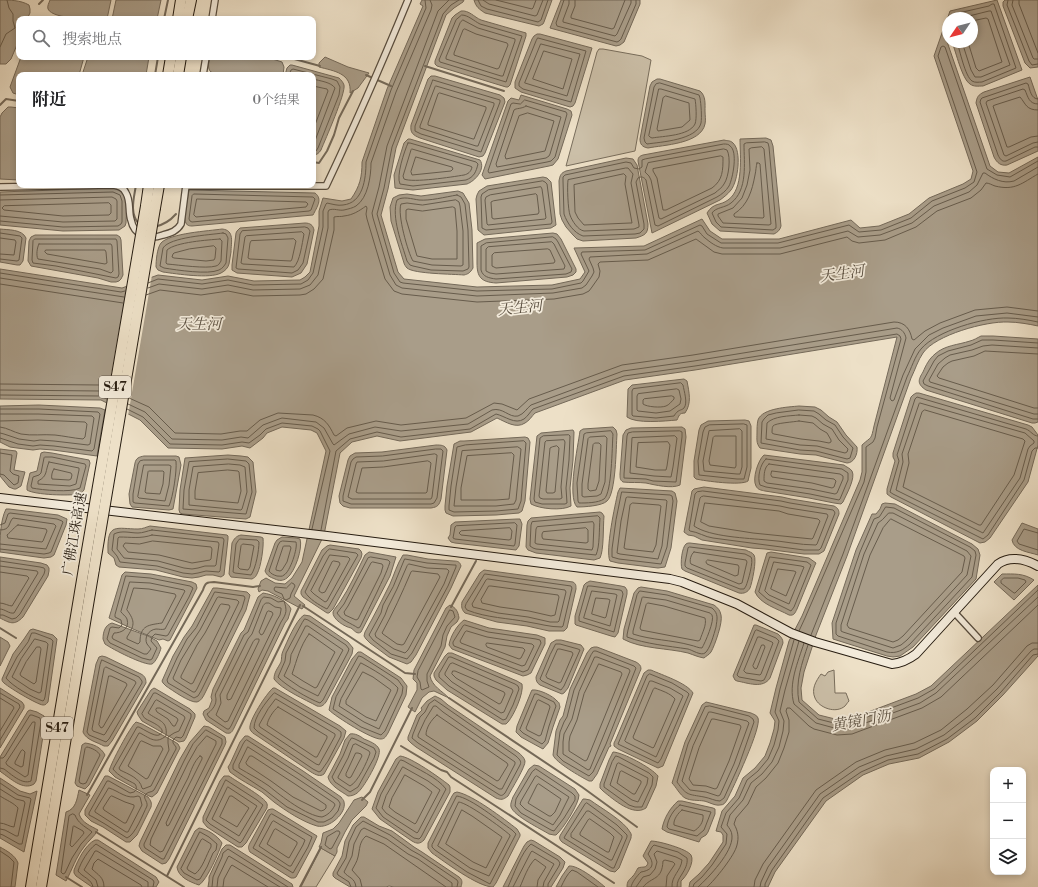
<!DOCTYPE html>
<html lang="zh">
<head>
<meta charset="utf-8">
<style>
  :root { --surface:#fff; --page:#f2f2f2; --text:#202124; --muted:#757577; --line:#e0e0e0 }
  body { margin:0; font-family:"Libre Bodoni","Noto Serif SC",serif; background:var(--page); color:var(--text) }
  .controls { position:absolute; right:12px; bottom:12px; display:grid; overflow:hidden; border-radius:8px; box-shadow:0 2px 6px #0003 }
  .controls button { width:36px; height:36px; display:grid; place-items:center; padding:0; border:0; border-bottom:1px solid var(--line); background:var(--surface); color:var(--text); font:20px sans-serif }
  .compass { position:absolute; left:942px; top:12px; width:36px; height:36px; border-radius:50%; background:var(--surface); box-shadow:0 2px 6px #0003; rotate:235deg }
  .list { margin:0; padding:0; list-style:none }
  h2 { display:flex; justify-content:space-between; align-items:center; height:52px; margin:0; padding:0 16px; font-size:17px }
  h2 small { font-size:13px; font-weight:400; color:var(--muted) }
  .icon { flex:none; width:22px; height:22px; fill:none; stroke:currentColor; stroke-width:2; stroke-linecap:round; stroke-linejoin:round }
  .map { position:relative; flex:none; width:1038px; height:887px; overflow:hidden }
  .search { position:absolute; background:var(--surface); box-shadow:0 2px 6px #0003; left:16px; top:16px; width:300px; height:44px; display:flex; align-items:center; gap:10px; box-sizing:border-box; padding:0 14px; border-radius:8px; color:var(--muted); font-size:15px }
  .panel { position:absolute; background:var(--surface); box-shadow:0 2px 6px #0003; left:16px; top:72px; width:300px; height:116px; border-radius:8px }
  .map>svg:first-child { display:block }
  .green { fill:#cbbfa8; stroke:#786d5c }
  .water { fill:#a99d89; stroke:#746959 }
  .pier { fill:#ede0c7 }
  .lines { fill:none; stroke-linecap:round; stroke-linejoin:round }
  .shore { stroke:#675c4c; stroke-width:1 }
  .stream { stroke:#746959; stroke-width:2 }
  .street-casing { stroke:#574c3e; stroke-width:8 }
  .secondary-casing { stroke:#251b10; stroke-width:10 }
  .highway-casing { stroke:#251b10; stroke-width:12 }
  .street { stroke:#f3ebdb; stroke-width:5.5 }
  .secondary { stroke:#f3ebdb; stroke-width:8 }
  .highway { stroke:#ede0c7; stroke-width:10 }
  .highway-bridge-casing { stroke:#251b10; stroke-width:12; stroke-linecap:butt }
  .highway-bridge { stroke:#ede0c7; stroke-width:10 }
  .labels { text-anchor:middle; dominant-baseline:central; stroke-width:3.5; stroke-linejoin:round; paint-order:stroke }
  .shield { fill:#f3ebdb; stroke:#63594d; stroke-width:1 }
  .shield-label { font-size:13px; font-weight:bold; fill:#251b10 }
  .street-label { font-size:14px; fill:#251b10; stroke:#f3ebdb }
  .water-label { font-size:15px; font-style:italic; fill:#5a4f40; stroke:#f3ebdb }
</style>
</head>
<body>
<div class="map">
<svg width="1038" height="887" viewBox="0 0 1038 887">
  <rect width="100%" height="100%" fill="#ede0c7"/>
  <filter id="stains"><feTurbulence type="fractalNoise" baseFrequency=".005" numOctaves="4"/><feColorMatrix values="0 0 0 0 .2 0 0 0 0 .09 0 0 0 0 .02 0 0 0 .5 -.17"/></filter>
  <radialGradient id="worn" r=".72"><stop offset=".6" stop-color="#630" stop-opacity="0"/><stop offset="1" stop-color="#630" stop-opacity=".3"/></radialGradient>
  <!-- green -->
  <g class="green">
    <path d="M599 49H603L642 56 651 60 635 151 566 166 597 52Z"/>
    <path d="M834 670 835 693H846L849 701C847 703 846 705 845 706 836 714 819 708 815 698 811 689 816 681 821 674L825 676 828 672Z"/>
    <path d="M321 848 335 856 316 887H301Z"/>
  </g>
  <!-- water -->
  <g class="water">
    <path d="M0 0C10 0 20 0 29 5L30 9V13L27 19H19V40L11 59 6 64H0Z"/>
    <path d="M50 0H111L107 19C96 19 53 20 48 9 47 6 49 3 50 0Z"/>
    <path d="M116 0H161L157 19H112Z"/>
    <path d="M422 0H464L463 2 454 8 446 15 396 148 388 189 381 215 398 272 404 279 477 287 552 285 580 279 585 272 574 248 644 246 702 219 710 231 722 239H779L851 220 860 228 879 226 909 214 929 198 963 184 971 179 973 171 934 56 943 30 990 166 998 172 1009 173 1038 157V326C1029 324 1017 322 1008 322 986 321 935 335 923 353 918 360 915 370 911 378L847 556 816 635 804 672 801 688 802 700 819 715 839 720H847L916 694 931 686 1038 585V656L1003 695 977 721 949 742 919 758 889 764 863 775 826 801 775 872 768 887H689L690 882 699 874 709 863 723 842V835L721 832 716 831 722 811 735 796 743 778 755 768 765 756 770 743 774 729 775 721 770 713 776 688 789 641 802 616 860 480 862 472V445C872 436 871 440 874 426L897 337 695 370 625 380 535 413C532 416 529 421 525 423 516 429 506 422 497 418L471 432 400 441 377 436 352 442 340 453 324 535 294 596 305 605 302 609 268 591 262 590 259 592 258 589 261 581 266 578 275 583 285 584 292 578 302 562 326 451 317 433 311 430 282 427 267 433 263 438 250 448 242 446 222 449 168 448 140 420 101 400 0 399V269L122 288 158 275 202 280 228 276 254 281 300 280 305 277 310 272 319 226V211L323 198 342 201 351 199C360 186 362 177 362 162L387 89 423 6 420 4Z"/>
    <path d="M474 0H552L544 22 543 24 539 26 485 13C479 9 476 7 474 0Z"/>
    <path d="M561 0H640V4L624 42 620 45 616 46 550 28Z"/>
    <path d="M997 0 1022 70 983 86C978 86 974 87 970 84 962 79 956 52 952 42H972V18H948V28L946 23 950 11Z"/>
    <path d="M1005 0H1038V67L1030 68 1025 63 1003 6V2Z"/>
    <path d="M461 11C469 10 474 17 481 20L526 33V36L510 85 508 87H506L437 66 435 64V61L452 18 455 15Z"/>
    <path d="M537 34H540L592 48 575 103 573 106 570 107 521 92 515 88V82L532 39 534 36Z"/>
    <path d="M21 57H84L79 75H19V95L13 93 10 87Z"/>
    <path d="M88 57H149L146 75H82Z"/>
    <path d="M210 57H266L282 62 284 67 283 75C270 75 219 77 211 72 207 69 209 61 210 57Z"/>
    <path d="M325 57 348 67 369 73 358 88 350 93C352 73 334 71 319 67V63Z"/>
    <path d="M290 65H292L339 78C341 80 343 82 344 85 346 93 325 140 321 150 319 153 317 155 313 155V75H285L287 68Z"/>
    <path d="M431 76H435L500 95 504 98 505 102 485 153 483 156 479 157 420 138C413 135 410 133 411 125L428 79Z"/>
    <path d="M1030 77 1038 100V151L1007 165C1001 166 997 163 994 157L976 103C977 97 978 95 984 92Z"/>
    <path d="M657 79H660L700 91C706 96 705 104 705 111 705 115 706 120 705 124 701 144 663 145 648 148 642 147 640 144 640 139L650 86 652 82Z"/>
    <path d="M521 95 567 109 571 111 572 115 558 159 553 165 549 166 485 179 482 175 508 101 511 98 519 100Z"/>
    <path d="M8 107H11L19 108V180L0 179V117L2 113Z"/>
    <path d="M766 138 771 140 773 146 781 226C780 230 778 232 774 234L720 231 712 224 707 213C714 202 720 206 728 200 744 189 740 156 740 139Z"/>
    <path d="M408 139H410L480 160C486 169 475 181 467 184L413 190 395 188 394 175 404 143Z"/>
    <path d="M724 140C727 141 730 140 733 143 742 151 738 181 731 190 728 194 724 197 720 200L652 233 638 161C638 157 640 156 643 155Z"/>
    <path d="M626 158 633 159 637 165 648 224C648 234 645 235 636 238L583 241 577 239 573 235 566 227 562 220 560 214 559 181C560 175 561 173 566 171Z"/>
    <path d="M543 177 547 178 551 182 556 225 551 228 484 235 478 230 476 199 477 195 479 191 487 186Z"/>
    <path d="M113 188C117 189 120 190 123 192 129 199 126 214 126 223L125 226 119 230 63 231 0 225V192Z"/>
    <path d="M189 190 315 193C323 199 317 207 313 215L192 226C188 226 186 225 185 220 184 214 188 197 189 190Z"/>
    <path d="M458 191 463 193 469 203 472 230 473 268C470 273 468 274 464 275 453 274 414 274 407 268 406 267 404 264 404 263L391 221 390 207 393 198 399 195 407 194 421 196Z"/>
    <path d="M305 223C310 223 313 225 314 230L307 264 301 273 292 277 237 273 232 270V265L236 233 237 231 240 228Z"/>
    <path d="M0 229C8 230 22 229 26 238L23 261 20 265H17L0 262Z"/>
    <path d="M222 229C235 230 231 243 231 252 230 256 230 260 229 264 228 268 225 271 221 273 210 279 177 274 163 272L158 270 156 267C156 261 157 248 161 243 170 233 209 231 222 229Z"/>
    <path d="M553 233 557 234 561 239 576 269V272L573 275 567 277 496 283C481 282 477 277 477 263 477 256 477 250 477 243L485 239Z"/>
    <path d="M35 235H117L120 237 121 240 123 275 121 279 119 281 116 282H111L98 278 31 266 28 261 29 241 31 237Z"/>
    <path d="M981 336H993L1038 339V422L1035 423H1032L926 390C917 384 918 380 923 372 926 365 929 359 935 354 945 345 958 345 970 341 974 340 977 338 981 336Z"/>
    <path d="M684 379 687 381C689 392 692 403 685 413 679 413 679 416 677 420 665 421 636 424 627 417L628 389 632 385Z"/>
    <path d="M916 393H919L1028 425 1032 427 1038 435V445L1028 482 990 538 985 542 980 543 891 497 887 494V489L895 461 893 457V453L911 397 913 395Z"/>
    <path d="M39 405 100 408 105 410 97 456 53 450 40 449 33 450 17 448 10 447 0 442V406Z"/>
    <path d="M799 406 815 407 821 410 829 417 837 422 846 435 857 447C858 454 854 463 847 463L816 455 800 454 760 448C756 443 757 439 757 433 757 429 757 424 758 420 762 408 789 407 799 406Z"/>
    <path d="M745 420 749 421 751 426V468L748 481C741 486 705 481 696 479L694 477V461L699 430 701 425 708 421Z"/>
    <path d="M613 427 616 430 617 434C616 448 616 493 607 501 602 506 584 507 577 507 567 497 578 446 580 431L583 429Z"/>
    <path d="M682 427 685 429 686 437 680 485C672 489 655 485 646 483 638 482 631 483 623 482 620 480 620 478 620 474L623 435 626 430 631 428Z"/>
    <path d="M573 430 574 432 573 460 570 488 571 506C562 511 540 509 531 504L530 499 537 436 541 433Z"/>
    <path d="M525 437 528 438 530 442 525 501 522 511 519 513 496 515 453 516 446 513 445 510V506L447 486 454 444 460 441H464Z"/>
    <path d="M436 445C441 445 445 445 447 450L441 499C439 505 438 507 431 508H350L343 506 340 503 339 496 348 460 350 456 355 453 382 452Z"/>
    <path d="M0 449 16 451 17 453 14 470 25 472 21 486 16 489H14L9 487 0 476Z"/>
    <path d="M41 453 44 452 52 453 89 460 90 463 84 490C82 492 82 493 79 494 69 496 35 495 27 490V486L30 473 37 471Z"/>
    <path d="M228 455 241 456 248 457 253 462 256 492 250 517 246 519 183 514 180 513 179 510 180 490 185 458Z"/>
    <path d="M764 455 844 465C846 467 850 468 852 471 856 478 846 495 843 502L841 504 834 503 809 498 765 491C761 490 758 490 756 486 752 479 758 460 764 455Z"/>
    <path d="M144 456H176L179 457 181 465 173 509 169 510 132 507 130 504 129 494 135 463C136 458 139 457 144 456Z"/>
    <path d="M704 487 782 497 791 499 834 506C838 508 839 510 839 514L824 551 819 554H804L765 549 752 548 702 540 694 536 688 535 684 532 692 491 694 489Z"/>
    <path d="M620 488 672 491 675 493 677 501 671 548 665 567 658 568 618 563 610 561C605 551 615 505 618 492Z"/>
    <path d="M885 503 895 504 972 544 978 549 980 555 976 579 913 647 900 656 893 657 887 656 833 639 832 623 856 550 872 514H876L880 509 882 504Z"/>
    <path d="M6 509H9L58 515 67 519 66 525 54 555 51 557 44 558 0 552C0 539 0 521 6 509Z"/>
    <path d="M600 512 602 513 604 516C603 527 604 550 600 558L594 560 536 553 528 550 526 547 527 525 528 521 531 518Z"/>
    <path d="M517 519H520L522 524 519 546 516 550 455 543 451 542 448 538 450 535 451 525 455 522Z"/>
    <path d="M1022 523 1038 529V555C1029 552 1014 551 1012 540Z"/>
    <path d="M150 526 227 535 228 536V539L224 575 221 577 213 575H206L199 577 192 578 183 577 156 570 119 567 116 565 114 558 108 553V551C107 522 117 529 138 529 143 529 146 527 150 526Z"/>
    <path d="M241 535 261 537 263 538C264 546 261 567 257 574 255 578 255 577 252 579L231 577 229 574 232 543C234 539 236 536 241 535Z"/>
    <path d="M282 537 296 538 300 539C303 548 295 572 287 578 283 581 279 581 275 579 270 577 267 576 265 571L275 543 277 540Z"/>
    <path d="M690 543 746 550C749 552 752 552 754 555 757 560 752 583 750 588 748 592 744 594 739 593L685 571 682 569C680 564 682 547 686 544 687 543 689 543 690 543Z"/>
    <path d="M330 545 359 549 361 551 362 554 361 558 333 609 329 613H327L303 597 301 594V591L322 550 327 546Z"/>
    <path d="M369 552 396 557 390 576 361 632C357 635 354 630 351 628 345 627 332 619 333 612 334 609 338 605 340 602 350 587 357 571 365 555Z"/>
    <path d="M771 552 809 558 816 563 815 565 797 609C795 613 794 616 789 615 778 609 760 604 755 592L767 553Z"/>
    <path d="M403 555H407L428 559 454 561C458 561 460 562 461 566L451 588 416 655 411 662 407 664 389 657 370 643 366 639 364 636 365 632C374 616 382 600 390 584 394 575 397 564 403 555Z"/>
    <path d="M0 557 41 563 47 565 49 568V571L48 576 23 617C14 626 10 623 0 618Z"/>
    <path d="M484 570 573 582C576 584 576 585 576 589L567 628 564 631H549L527 626 497 622 465 613C462 610 461 607 462 602L480 573Z"/>
    <path d="M125 572 151 574 192 582 196 584 197 588 192 598 170 640 168 641 163 639 159 640 133 629 109 618 122 575Z"/>
    <path d="M1002 574C1014 574 1023 573 1034 580L1014 600 994 582Z"/>
    <path d="M590 581 621 586 625 587 627 590V594L618 633 615 637 611 636 576 625 575 624V616L584 585 586 583Z"/>
    <path d="M641 587 667 591 714 605C718 608 720 610 721 615 723 622 715 645 711 652 709 655 706 656 704 658 698 657 694 655 688 653 668 648 641 649 623 639L624 629 634 593 638 588Z"/>
    <path d="M213 588H217L247 592 250 595 246 610 205 693C203 697 201 701 197 702 190 703 172 690 166 686L163 683 162 681 173 656 184 637 192 626Z"/>
    <path d="M263 593C272 594 288 601 291 609L288 619 285 623 234 728C232 732 231 734 226 733L206 720 203 714 204 711 209 708 212 700 211 697 213 689 241 633 244 630 258 597Z"/>
    <path d="M450 605C456 608 458 611 459 618L457 622 451 627 447 636 445 647 430 676C432 686 442 691 449 698L434 691 429 692 422 698 415 712 408 707 417 690V683L413 679 414 670 446 608Z"/>
    <path d="M304 615 310 616 348 642 353 648 352 654 326 702C323 706 321 707 317 706 306 700 281 689 274 679 274 672 278 668 281 662 282 658 281 655 283 651 287 642 296 620 304 615Z"/>
    <path d="M464 620 489 628 537 635 545 638V644L531 673 527 675 523 676 452 649 449 645C450 637 457 625 464 620Z"/>
    <path d="M112 623 148 636 157 641 161 648C160 652 156 662 152 664 145 666 112 649 105 644L103 639C103 632 105 625 112 623Z"/>
    <path d="M754 625H756L778 634C781 637 783 639 783 643L770 678C763 689 748 683 737 681L735 680 733 676Z"/>
    <path d="M33 629 53 635 57 639 48 702C46 704 46 705 43 705 38 705 6 686 3 682 2 681 2 680 2 679L13 654 24 639 30 630Z"/>
    <path d="M0 637 8 642 10 646 0 666Z"/>
    <path d="M556 640H561L581 645 584 649 568 688 564 693 562 694 540 685C537 683 536 681 536 677L551 643Z"/>
    <path d="M594 647H597L636 662C639 664 641 665 641 669L610 744 611 746 609 747 597 774 592 781H589C581 777 555 762 553 755L556 731 560 720 563 716 570 689 587 653 591 648Z"/>
    <path d="M358 652H361L364 654 401 678 407 686 406 695 388 733C386 736 385 739 381 739 373 740 336 717 329 710L332 697 352 659Z"/>
    <path d="M448 653H452L517 681 522 684C524 693 514 715 508 722L506 724H502L447 690 436 680 434 676V673L445 656Z"/>
    <path d="M102 656 106 657 141 674C145 676 146 679 146 683L112 741 108 746H104C97 742 86 740 83 732L96 664 99 657Z"/>
    <path d="M648 670H651C662 675 687 683 693 693L663 766 658 768 618 749 614 746V743L616 739 644 673Z"/>
    <path d="M0 688 22 702 24 705V708L0 748Z"/>
    <path d="M154 688 156 689 190 709 195 714V717L186 738 184 741 179 742 142 721 138 715 137 712 151 690Z"/>
    <path d="M273 688H275L340 726 346 731 344 738 324 774C320 777 316 775 311 772L256 735C254 734 251 732 250 729 248 721 267 693 273 688Z"/>
    <path d="M532 690C539 689 553 696 557 701 560 703 559 704 560 707L553 727 548 743 543 749 521 737 516 732 517 726 531 692Z"/>
    <path d="M435 696 441 699 448 705 519 753C521 755 524 757 525 761 526 766 511 790 508 796 503 800 501 800 496 798L416 747 411 743 408 740V737L417 715 422 710 421 708 427 701Z"/>
    <path d="M706 702 751 713C753 714 757 715 758 718 762 727 733 788 727 800 725 803 724 805 720 805 715 806 709 802 704 801 698 800 691 801 685 798 680 795 676 787 672 783L685 742 702 705Z"/>
    <path d="M30 710 37 712 44 716 45 723 36 781 34 784C23 791 10 778 1 772L0 771V757L28 711Z"/>
    <path d="M136 722 142 724 175 742 178 744 180 748 157 793 152 797 149 796 115 777 109 771C111 763 130 727 136 722Z"/>
    <path d="M204 726 209 727 225 737 226 742 225 745 169 859 166 863 162 864 142 851 139 846 140 842 180 759 190 742Z"/>
    <path d="M350 734C355 733 360 736 364 739 369 741 377 744 379 749 382 756 366 783 361 789 358 793 354 796 348 796 341 791 330 786 328 777L340 754 345 740Z"/>
    <path d="M245 736H248L303 771 341 797C342 799 344 800 344 802 347 813 329 829 317 826 303 822 286 811 274 802 270 799 266 795 262 792 251 785 240 780 230 772L228 767 230 764 240 742Z"/>
    <path d="M85 743C93 744 101 747 105 755L89 785 85 789 77 786 75 783 82 745Z"/>
    <path d="M613 752C622 752 652 768 658 776L656 786 646 808C633 817 613 799 603 791L600 788V784L609 760Z"/>
    <path d="M400 756C411 757 440 778 449 785L450 787V792L424 840C420 844 417 844 412 841L380 819 372 809 378 792 396 759Z"/>
    <path d="M534 765 539 766 575 789 579 795C579 804 563 829 556 835H554L549 834C541 829 514 816 511 807 510 804 512 800 513 797L529 769Z"/>
    <path d="M105 776H108L148 797C151 801 152 803 151 807L137 835 130 842H126L123 840 103 827 91 821 85 815V810Z"/>
    <path d="M224 776H229C236 781 262 796 266 802 268 805 267 805 267 808L246 843 242 847H238L207 827 203 822V817L220 781Z"/>
    <path d="M0 778 20 791 30 794 37 791 24 852 0 838Z"/>
    <path d="M79 790 90 795 79 814C82 823 91 826 98 830 94 837 88 841 84 847 76 857 72 870 66 881L56 875 66 812C76 809 77 799 79 790Z"/>
    <path d="M457 792C473 795 504 819 517 829L520 834V836L496 883 493 887C478 887 445 862 432 853L428 848V843L452 796 454 793Z"/>
    <path d="M362 797 368 802 366 806 352 820 345 832 337 848V852L335 856 319 847 321 843 323 833 333 829 339 823 354 800Z"/>
    <path d="M583 799H585L590 800C601 808 624 821 630 832 632 835 631 835 631 838L619 868 615 872 610 871 562 842C559 839 559 837 561 834Z"/>
    <path d="M678 801H682L713 808 715 809V814L708 832 706 835 701 838 699 842 667 832 662 829C664 818 670 808 678 801Z"/>
    <path d="M271 809H273L317 836 311 849 296 877 294 878H291L250 852C248 848 248 847 250 843L268 810Z"/>
    <path d="M361 817H364L379 826 392 831 414 847 422 852 459 877C463 880 462 883 461 887H394L389 886 386 887H350L335 878 333 876V873L342 856 345 841 353 825Z"/>
    <path d="M199 828C207 829 218 836 222 843 219 852 207 880 199 885 190 882 178 877 177 867L195 831Z"/>
    <path d="M95 840H98L156 877 159 882 156 887H92L76 876 74 873V870C78 860 85 845 95 840Z"/>
    <path d="M531 840 534 841 560 857 565 862 563 868 551 887H503L524 846 527 842Z"/>
    <path d="M651 841C659 841 687 849 691 855 695 862 686 877 681 881V887H627C627 881 629 880 633 876 635 874 636 871 638 868 643 866 646 869 648 863L643 856 644 854Z"/>
    <path d="M226 845H230L292 884 293 887H208L209 881V877L222 849Z"/>
    <path d="M0 847C7 851 15 855 18 863L15 887H0Z"/>
    <path d="M569 866C578 865 598 881 605 887H556L562 876Z"/>
  </g>
  <!-- pier -->
  <path class="pier" d="M152 275 128 416 106 405 127 284Z"/>
  <g class="lines">
    <!-- shore -->
    <g class="shore">
      <path d="M449 0 438 11 387 146 379 187 372 213 373 218 390 275 396 285 402 288 477 296 553 293 582 288 586 285 592 276 594 272 593 268 589 259 590 257 647 254 698 231C701 233 702 236 705 238 710 242 716 247 723 248H780L848 231 858 237 880 235 912 223 934 206 969 192 977 185 983 173H985C993 179 1003 184 1014 181L1038 167"/>
      <path d="M459 0 451 5 443 14 392 147 384 188 377 214 394 273 400 282 403 283 477 291 552 289 581 283 583 281 589 271 581 254 582 252 645 250 700 225 702 226 707 234 721 243H778L849 225 859 232 881 230 911 218 932 201 965 188 974 182 977 172 938 56 941 47 943 46 945 47 987 169 997 175 1010 177 1038 161"/>
      <path d="M478 0 481 6 487 9 538 22 541 20 548 0"/>
      <path d="M483 0 489 4 535 16 537 15 543 0"/>
      <path d="M496 0 532 9 533 8 536 0"/>
      <path d="M564 0 556 23 557 26 617 42 619 41 621 39 636 4V0"/>
      <path d="M569 0V4L563 20V22L615 36 617 34 631 3V0"/>
      <path d="M575 0V6L571 16V18L612 29 614 28 625 0"/>
      <path d="M1008 0 1007 5 1029 61 1032 65 1038 64"/>
      <path d="M1013 0 1012 5 1033 58 1034 59H1038"/>
      <path d="M1019 0V4L1038 53"/>
      <path d="M462 15C468 15 474 21 480 24L522 36 506 82 440 62 439 60 456 20Z"/>
      <path d="M952 18 954 14 989 6 992 4H994L1016 68 982 82C979 82 975 83 972 81 965 76 960 51 957 42"/>
      <path d="M961 18 989 11H991L1010 65 981 77H975L971 70 962 42"/>
      <path d="M463 20 478 28 515 39V41L503 76H501L446 59V57L460 23Z"/>
      <path d="M465 29 476 34 507 43 508 45 499 68 497 69 454 55V53L463 30Z"/>
      <path d="M538 38 586 51 571 102 523 89 519 86V83L536 41Z"/>
      <path d="M968 42 976 68 979 71 1002 62 988 19 986 18 972 21"/>
      <path d="M541 44 580 54 567 96 525 83Z"/>
      <path d="M0 47 6 34 15 28 13 21V14L9 8 7 0"/>
      <path d="M544 51 572 59 563 89 533 79Z"/>
      <path d="M289 75 291 70 293 69 332 79 337 81 340 87 339 95 318 148 316 151H313"/>
      <path d="M313 79C320 81 331 82 335 88L313 146"/>
      <path d="M433 80 500 100V102L481 152 421 134 415 131V126L432 82Z"/>
      <path d="M660 83 699 95 700 98C701 104 702 117 701 123 697 140 661 142 647 144L645 142 644 138 654 87 656 84Z"/>
      <path d="M313 86 327 89 328 91 313 130"/>
      <path d="M436 86 494 103V105L478 146H476L420 128V126L435 87Z"/>
      <path d="M659 89H661L695 99C696 104 697 119 695 124 689 136 663 136 652 138L650 137 649 136Z"/>
      <path d="M440 93 486 107V109L474 139H473L428 125V123L438 94Z"/>
      <path d="M666 96 689 103 690 120 682 127 658 131 657 129 663 98Z"/>
      <path d="M1038 99C1031 99 1030 90 1028 84L1026 83 982 98 981 99 980 102 998 155C1000 159 1002 162 1006 161L1035 147H1038"/>
      <path d="M525 100 566 112 567 114 555 157 551 161 547 162 489 173 488 171 511 104 513 103 520 104Z"/>
      <path d="M1038 104C1029 104 1028 97 1025 90L1023 89 987 101 986 103 1004 155 1006 156 1033 143 1038 142"/>
      <path d="M526 106 561 117 550 154 549 156 546 158 497 167 496 164 514 110C516 108 522 109 526 106Z"/>
      <path d="M1038 110C1026 110 1026 104 1020 97L995 105 993 106 1007 147H1009L1031 137 1038 136"/>
      <path d="M528 113 554 121 545 151 506 159 505 156 519 116Z"/>
      <path d="M765 142 768 143 769 147 776 225V228L773 230 721 227 716 222 712 213C716 207 725 208 731 203 748 190 744 163 744 144L746 143Z"/>
      <path d="M408 143H410L476 162 478 164C476 172 474 177 466 180L413 186 400 184C396 176 404 152 408 143Z"/>
      <path d="M724 144C726 144 729 144 730 146 738 151 733 178 729 186 726 191 722 194 717 197L658 226 655 225 646 180C644 177 641 176 638 178L636 182 644 224V229L640 233 635 234 583 236C574 233 567 223 564 214L563 181V177L565 175 626 162 631 163 634 168 639 169 642 167V160L645 159Z"/>
      <path d="M762 147 764 149 771 224 769 225 723 223 718 216V214L733 208 742 198 747 185 750 170 749 149 751 148Z"/>
      <path d="M412 149 470 166 472 167C471 172 468 174 464 175 452 177 413 183 404 179L403 176 411 150Z"/>
      <path d="M724 149 727 150C731 157 729 177 724 184 722 188 718 190 715 193L661 219 659 218 651 180 649 176 645 172 648 163Z"/>
      <path d="M721 156 723 157C723 170 723 180 712 188L666 210H663L657 178 653 171V169Z"/>
      <path d="M416 157 452 167 453 169 451 171 412 175 411 172Z"/>
      <path d="M757 163H759L760 164 764 217 763 218 735 217 734 216V214C748 205 752 191 755 175 756 171 756 166 757 163Z"/>
      <path d="M626 168H628L633 174 631 183 639 225V227L634 229 584 231C578 230 572 221 570 215 568 210 567 186 568 180Z"/>
      <path d="M624 174 626 176 625 184 632 223H630L584 225 578 218 575 212 574 185Z"/>
      <path d="M543 181 545 182 547 184 552 222 551 224 486 230 482 228 481 197 482 194 488 190Z"/>
      <path d="M541 187 542 189 546 218 545 219 488 225 487 224 485 200 486 197 490 195Z"/>
      <path d="M194 194 313 197 315 199 311 210 309 211 192 222 190 221 189 219 192 196Z"/>
      <path d="M536 194 537 195 539 212 538 214 494 219 492 218 491 202 493 201Z"/>
      <path d="M0 195 113 192 120 195 122 201V222L121 224 118 226 63 227 0 221"/>
      <path d="M457 195 461 197 465 204 468 230 469 267 468 269 463 271 431 270 413 266 410 265 407 261C402 244 391 217 397 200 403 196 412 199 419 200 430 201 445 197 457 195Z"/>
      <path d="M197 199 306 202 308 204 306 207 196 217 194 215Z"/>
      <path d="M0 200 112 197 116 199 117 201V219L115 221 63 222 0 216"/>
      <path d="M456 200 459 202 460 206 463 231V265L461 266 432 265 413 261C408 253 397 214 401 204L407 203 422 205Z"/>
      <path d="M109 203 111 205V213L109 215 63 216 4 210 2 208 4 206Z"/>
      <path d="M453 207 455 208 457 231V259H432L417 256 406 219V210L408 209 422 211Z"/>
      <path d="M305 227 308 228 310 231 303 263 298 270 292 273 238 269 236 268 240 234 242 231Z"/>
      <path d="M302 232 304 234C302 244 300 261 294 267L243 264 241 263 245 237 246 236Z"/>
      <path d="M0 233 20 236 22 238 19 260 17 261 0 259"/>
      <path d="M223 233 226 234 228 238 226 263C224 266 223 268 219 270 208 275 177 270 164 268L160 266 163 248C170 237 209 235 223 233Z"/>
      <path d="M553 237 556 239 558 242 572 269 571 272 566 274 496 279C489 278 483 277 481 270V246L486 243Z"/>
      <path d="M0 238 15 240 16 242 14 255 0 254"/>
      <path d="M35 239H116L117 241 119 274 118 277 116 278 56 266 33 263 32 260 33 241Z"/>
      <path d="M220 239 222 241 221 261C219 264 219 265 216 266 206 269 179 265 167 264L166 263 167 250C176 242 208 240 220 239Z"/>
      <path d="M294 239 296 241 292 259 291 261 250 259 248 258 250 243 251 241Z"/>
      <path d="M552 242 554 244 565 266 564 269 496 274 490 273 486 271V249L488 247Z"/>
      <path d="M39 244H111L112 246 113 271 111 273 100 269 38 259C36 256 37 247 39 244Z"/>
      <path d="M214 246 216 248 215 258 214 260 206 261 174 258 172 257 173 254 174 253 189 249Z"/>
      <path d="M548 249 550 250 555 261 554 263 496 268 492 266V255L494 253Z"/>
      <path d="M46 250H105L106 252 107 263 105 264 47 254 45 252Z"/>
      <path d="M0 273 121 292 125 291"/>
      <path d="M0 278 124 297"/>
      <path d="M148 283 158 279 202 284 228 280 253 285 301 284 308 280 313 273 323 227V211L326 204 327 203C332 204 338 206 343 205 363 203 366 179 366 162L391 90 426 8 425 0"/>
      <path d="M0 284 123 303"/>
      <path d="M148 288 159 284 202 289 228 285 253 290 300 289 310 285 318 275 328 228V212L329 210C334 208 339 211 344 210 348 209 353 208 356 206 368 198 371 176 371 163L396 92 431 10 432 5 430 0"/>
      <path d="M146 295 160 290 201 295 228 291 253 296 300 295 306 294 314 289 323 279 334 230V217C338 216 341 217 344 216 353 215 359 211 366 206L367 208 366 214 367 219 385 279 394 291 402 294 477 302 554 299 583 294 589 291 592 287 599 277 600 271 598 264 600 262 648 260 696 239 714 252 722 254H780L847 237 852 241 859 243 885 240 916 227 937 211 971 198 981 190 986 183C989 183 992 185 995 186 1015 191 1022 183 1038 174"/>
      <path d="M1038 343 993 340H982L971 345 948 351 938 356 934 361 923 381 924 384 928 386 1033 419H1038"/>
      <path d="M1038 348 992 345 983 346 972 350 950 355 945 358 938 364 929 380 930 382 1034 414H1038"/>
      <path d="M1038 354 985 351 974 356 952 361 948 363 943 367 937 376 939 378 1034 408H1038"/>
      <path d="M681 383 683 385C684 391 688 403 684 408 681 411 678 409 674 416L656 418 633 416 632 415V391L633 389Z"/>
      <path d="M0 384 100 385 109 388"/>
      <path d="M677 389 679 390 681 399 680 404 670 411 656 413 638 411 637 410V396L638 394Z"/>
      <path d="M0 390 100 391 108 394"/>
      <path d="M0 395 100 396 107 399"/>
      <path d="M672 396 674 397V399C672 401 669 405 666 406 661 408 647 407 643 404V400L644 399Z"/>
      <path d="M129 398 149 407 175 433 221 434 240 431H247L260 420 278 413 313 415C325 418 329 425 334 435L336 436 347 428 376 421 401 425 466 418 494 403 502 404 517 410 529 399 622 365 693 355 894 322C905 322 910 329 912 339L914 340 925 331 940 323 975 310 1007 307 1038 311"/>
      <path d="M920 403 1025 433 1034 441V443L1030 446 1028 449 1020 478 983 533 896 490 903 462 902 454 919 404Z"/>
      <path d="M128 404 145 412 172 439 222 440 241 437 248 438 263 425 279 419 282 418 316 422 324 428 333 444 334 445 349 434 375 427 401 431 468 424 492 410C503 407 509 418 518 416 524 414 527 408 531 405L623 371 694 361 897 328C902 329 905 333 906 338L890 398 891 400 892 401 894 400 903 375 915 349 929 335 943 328 976 316 1007 313 1038 317"/>
      <path d="M0 409H39L98 412 100 414 94 449 92 451 54 446 40 445 33 446 18 444 0 438"/>
      <path d="M127 409 143 417 170 444 222 445 242 442 249 443 260 435 266 429 282 423 312 426 318 429 320 431 330 451 312 529"/>
      <path d="M799 410 814 411 819 414 826 420 835 425 843 437 853 448 850 458 847 459 816 451 800 450 761 443 762 422 764 419 768 415 776 413Z"/>
      <path d="M925 410 1023 439 1025 441 1014 475 981 525H979L903 487 909 463 908 454 922 412Z"/>
      <path d="M0 414H38L92 416 94 418 90 444 88 445 54 441 40 440 34 441 19 439 4 434 0 433"/>
      <path d="M799 415 812 416 816 418 823 424 832 429 839 440 848 449 847 452 845 453 817 446 800 445 766 439 767 423C774 416 789 416 799 415Z"/>
      <path d="M0 421 38 420 85 422 87 424 85 437 83 439C73 438 64 436 55 435 43 434 32 436 21 434 13 432 8 428 0 427"/>
      <path d="M799 421 813 423 820 429 827 433 831 440V442L829 443 819 441 801 439 774 434 772 433C772 433 772 427 773 426 775 423 794 422 799 421Z"/>
      <path d="M744 424 747 425V467L744 479H737L699 475 698 461 703 432 705 427 709 425Z"/>
      <path d="M740 429 742 431V467L740 474H737L704 471 703 461 709 431Z"/>
      <path d="M611 431 613 434C612 446 612 493 604 499 598 503 586 503 579 503L578 501 577 483 584 434 586 433Z"/>
      <path d="M680 431 682 432V437L676 482 653 481 646 479 624 478V474L627 436 628 433 632 432Z"/>
      <path d="M569 435 570 436 569 460 566 488 567 503 565 504H542L535 502 534 499 540 438 543 436Z"/>
      <path d="M675 436 677 438 673 467 671 477 654 476 630 473 632 438Z"/>
      <path d="M715 436H736V466L735 468 710 465 709 461 713 438Z"/>
      <path d="M1038 436C1033 436 1031 431 1026 429L917 397 915 399 897 455 899 461 890 492 893 494 983 539 988 535 1024 480 1032 451 1035 448H1038"/>
      <path d="M590 437 605 436 607 438 605 482 601 494 597 496 584 497 582 496V484L588 439Z"/>
      <path d="M564 440 565 442 561 487 562 498 560 499H543L540 498 539 496 545 442 546 441Z"/>
      <path d="M524 441 526 443 521 501 518 509 496 511 454 512 449 510V506L451 486 457 447 465 445Z"/>
      <path d="M668 442 670 445 667 466 666 470H655L636 467 638 443Z"/>
      <path d="M595 443H599L601 445 599 481 596 490 590 491 588 489V484L593 445Z"/>
      <path d="M557 446 559 448 555 492 553 493H547L546 491 550 448 552 447Z"/>
      <path d="M518 447 521 449 516 500 514 504 496 506H454L456 487 462 451Z"/>
      <path d="M436 449H441L443 451 437 498 434 503 431 504H351L343 501V496L351 462 353 459 356 457 382 456Z"/>
      <path d="M0 453 12 455 10 471 13 474 19 476 18 483 14 485 4 475 0 474"/>
      <path d="M512 453 514 455 509 499 496 500H461V488L467 456Z"/>
      <path d="M435 454 437 455V456L432 497 431 499H352L348 497 356 464 357 462 383 461Z"/>
      <path d="M45 457H52L85 464 86 466 80 488C71 493 42 490 32 488L31 486 33 477 39 475 41 473 44 458Z"/>
      <path d="M228 459 246 461 249 464 252 492 246 514 183 509 184 490 189 462Z"/>
      <path d="M766 459 842 469 848 473V480L840 499 839 500 810 494 766 487 760 485C757 478 760 464 766 459Z"/>
      <path d="M144 460H175L176 461C177 471 173 497 169 506L135 503 133 502V494L138 464 140 461Z"/>
      <path d="M428 461 430 462 431 463 427 492 426 493H358L356 492 362 468 383 467Z"/>
      <path d="M49 462 79 468V470L76 484 70 486 38 484V481C48 476 45 471 49 462Z"/>
      <path d="M229 464 240 465 245 467 247 492 242 509 241 510 189 505V490L193 467Z"/>
      <path d="M769 464 840 474 843 476V479L837 493 835 494 811 489 767 483 764 481C764 475 764 467 769 464Z"/>
      <path d="M144 465H169L171 466 169 485 165 501 139 498 138 497Z"/>
      <path d="M54 469 71 473 72 475 71 479 69 480 52 479C51 477 52 471 54 469Z"/>
      <path d="M228 470 238 471 239 472 241 491 238 503 195 499V491L198 473Z"/>
      <path d="M149 471H163L164 472 163 484 160 494 146 493 145 492 148 472Z"/>
      <path d="M772 471 834 479 836 481 834 487 832 488 812 483 772 477 771 475Z"/>
      <path d="M703 491 781 501 790 503 833 510 834 511 835 513 821 548 819 550H804L713 538C705 537 698 532 690 531L689 530 695 494 697 492Z"/>
      <path d="M622 492 670 495 672 496 673 501 667 547 661 564 619 559 612 557V549L616 520Z"/>
      <path d="M704 496 780 506 789 508 827 514 828 516 817 544 816 545C799 545 783 541 767 540 747 538 710 537 694 526L700 498 701 497Z"/>
      <path d="M628 497 666 500 667 501 662 546 658 559 620 554 617 553 621 521 626 498Z"/>
      <path d="M633 503 659 505 661 506 656 545 653 552 626 549 624 548 630 505Z"/>
      <path d="M705 503 779 511 788 514 818 519 820 521 813 538 812 539 753 533 715 527 709 526 701 522Z"/>
      <path d="M886 507 894 508 970 547 975 551 976 555 972 577 910 644C903 650 897 654 887 652L838 636 836 634V623L860 552 874 519 879 517Z"/>
      <path d="M889 513H893L967 551 971 556 967 575 907 640 901 645 893 648 843 632 841 631V625L864 554 878 523 882 520Z"/>
      <path d="M598 516 600 518C599 529 600 546 596 555L536 549 533 548 530 546 531 525 532 522Z"/>
      <path d="M891 519 964 556 965 558 962 572 903 636 898 640 893 642 849 628 847 625 870 555 883 528Z"/>
      <path d="M593 522 594 524 593 547 592 550 537 544 535 543 536 529 537 527Z"/>
      <path d="M515 523 517 525 515 544 514 546 455 539 453 538 455 527 456 526Z"/>
      <path d="M0 525 5 523 8 514 10 513 57 519 62 521 63 522 51 552 49 553 44 554 0 549"/>
      <path d="M18 525 46 529 47 531 43 541 42 542 8 538 7 535C11 532 15 526 18 525Z"/>
      <path d="M510 528 512 531 511 539 509 540 461 535 459 533 461 531Z"/>
      <path d="M586 528 588 530V542L586 543 543 539 542 537V534L543 532Z"/>
      <path d="M0 530C11 530 8 523 13 518L54 524 56 526 46 549 0 544"/>
      <path d="M152 530 223 538 224 540 220 571 219 572 206 571 198 573 192 574 183 573 157 566 120 562 117 556 112 550 114 534C122 530 130 533 138 533 143 533 147 531 152 530Z"/>
      <path d="M321 530 336 451 350 439 377 432 401 437 470 429 496 414C505 416 515 425 524 419 528 416 530 412 533 409L624 376 695 366 897 334 900 336 901 339 877 427 875 438 873 442 866 447V472L864 482 805 618 799 631"/>
      <path d="M1038 533 1024 529 1017 541 1019 544 1038 550"/>
      <path d="M152 535 218 542 219 544 216 565 215 566H205L198 568 192 569 184 568 158 561 124 558 117 549 118 538 119 537C131 537 141 539 152 535Z"/>
      <path d="M240 539 257 540 259 542C259 550 256 568 251 575L235 573 233 572 236 544 238 541Z"/>
      <path d="M153 541 211 547 212 549 211 559 210 560 192 563 159 555 128 552 123 546 125 543 139 544Z"/>
      <path d="M283 541 296 542C298 548 290 572 284 575 282 577 280 576 277 576 274 575 271 574 269 571L278 545 280 542Z"/>
      <path d="M243 544 252 545 254 546 250 567 248 570 240 569 238 567 241 546Z"/>
      <path d="M284 546H290L291 548 287 562 282 570 280 571 276 570V568L283 547Z"/>
      <path d="M690 547 745 554C747 555 749 556 751 557 754 561 748 581 746 586L744 589H740L687 568 685 566V563L688 548Z"/>
      <path d="M330 549 356 553 358 555 329 606 327 609C319 605 309 599 305 592L323 556 327 551Z"/>
      <path d="M694 552 746 560 747 562 742 583 739 584 691 564C689 561 691 554 694 552Z"/>
      <path d="M330 555 348 557 350 559 327 601 325 602 314 594 311 591Z"/>
      <path d="M371 557 388 560 390 562C386 574 382 581 377 592 371 604 366 615 360 627L358 628C351 623 342 621 337 613L344 604 368 558Z"/>
      <path d="M770 557 807 562 811 565 794 607 791 611 767 599 759 592Z"/>
      <path d="M405 559 427 563 454 565H456V567L448 586 412 653 407 659 391 654 373 640 369 635 381 613 383 605 393 587Z"/>
      <path d="M708 560 738 565 739 567 738 575 735 576 707 564 706 562Z"/>
      <path d="M0 561 40 567 44 568 45 570 44 574 20 614 16 618 12 619 3 615H0"/>
      <path d="M334 561 339 562 340 564 325 592 322 593 319 591V589L332 562Z"/>
      <path d="M373 562 382 564 383 566 381 573 358 619 356 620 345 615 344 612 348 606 371 563Z"/>
      <path d="M774 562 801 566 804 567 789 604 769 595 765 591Z"/>
      <path d="M409 564 427 568 447 569 449 571 444 584 408 650 405 653 394 649 376 637 375 634 385 615 388 607 397 589 407 566Z"/>
      <path d="M0 566 37 571 38 573 14 613C9 614 5 609 0 609"/>
      <path d="M778 569 794 571 796 572 786 596 773 590 771 589Z"/>
      <path d="M413 571 438 574 440 577 404 644 402 645 397 644 383 634 382 633C393 613 402 593 411 572Z"/>
      <path d="M0 572 27 576 29 578 12 606C9 606 4 603 0 603"/>
      <path d="M485 574 571 586 572 588 563 626 562 627C549 627 541 624 528 622 508 618 487 618 467 610L465 607 466 604Z"/>
      <path d="M126 576 150 578 190 586 193 588 189 597 168 635 166 636 155 634 152 637 151 641 157 648 152 659 150 660 142 658 110 643 107 639 110 628 112 627 119 628 122 625 121 620 115 617V615Z"/>
      <path d="M1004 578H1018L1025 580 1026 582 1015 593H1014L1001 583V581Z"/>
      <path d="M488 579 565 590 566 592 559 621 558 622H550L528 617 498 613 473 607 472 604 486 580Z"/>
      <path d="M130 582 150 583 184 590 185 591 165 629C162 630 159 629 156 629 148 630 144 638 147 644 148 646 150 647 151 649L147 654H144L113 639 112 637 114 633C121 633 130 629 127 619 126 616 122 614 121 612Z"/>
      <path d="M292 583 294 584 295 586 291 594 290 598 286 600 284 599 282 594 275 591 274 589 275 587 286 588Z"/>
      <path d="M489 586H491L558 595 559 597 555 615 551 616 529 611 500 607 482 603 481 600Z"/>
      <path d="M588 586H591L620 590 622 591 623 594 614 632 579 621V617Z"/>
      <path d="M134 588 149 589 175 594 176 596 162 623C149 625 140 625 140 642L138 644 127 639V637C134 626 136 622 127 610Z"/>
      <path d="M592 591 615 594 617 595 610 626 584 618Z"/>
      <path d="M640 591 667 595 712 608C719 614 717 619 716 627 714 634 710 649 705 653 701 656 692 650 688 649 668 646 646 644 627 637V635L628 630 637 595Z"/>
      <path d="M215 592 244 596 245 598 242 608 201 691 198 696 194 698 168 683 167 680 177 658 187 639 196 628Z"/>
      <path d="M219 597 237 600 239 602 197 689 195 692H193L174 680 173 678 181 660 192 642 200 630 217 598Z"/>
      <path d="M264 597 271 598 278 602 284 601C287 610 287 613 281 622L231 726 229 729H227L209 717 207 714C211 711 216 706 216 700 216 696 214 696 217 691L244 635 248 632 261 600Z"/>
      <path d="M643 597 666 600 710 613C710 614 712 614 712 615 715 620 705 643 702 648 698 648 695 646 690 645 672 640 651 640 633 634V631L642 598Z"/>
      <path d="M596 598 608 599 610 600 606 617 605 618 592 614Z"/>
      <path d="M266 603H269L275 607 281 608V610L280 615 277 620 228 721 225 722 216 715 221 703 220 695 248 639 252 634 263 606Z"/>
      <path d="M648 603 664 606 705 618C707 625 702 633 700 640L698 641 641 630 640 628 646 605Z"/>
      <path d="M222 604 229 605 230 607 193 683 191 684 181 678V676L197 645 205 633 220 605Z"/>
      <path d="M450 610 453 611 455 617 447 626 443 635 441 646 427 674V681L429 687 422 690 421 689 420 682 417 677 418 671Z"/>
      <path d="M269 611 272 612 273 614 263 634 261 635 259 632 267 612Z"/>
      <path d="M305 619 308 620 346 645 349 649 348 652 323 700 320 703C309 699 285 685 278 677L285 661 286 653 302 623Z"/>
      <path d="M465 625 488 632 536 639 540 640 541 643 528 670 523 672 454 646 453 644V642L463 626Z"/>
      <path d="M306 626H308L343 650 318 696 300 687 284 676 290 663 291 655Z"/>
      <path d="M757 630 776 638 779 641 766 676 764 680 761 681 739 677 737 675 755 631Z"/>
      <path d="M467 631 487 637 532 644 534 646 525 665 522 666 461 643 460 641 465 632Z"/>
      <path d="M32 633H35L51 639 53 641 45 697 44 700 43 701C33 698 12 686 6 678L17 657 28 642Z"/>
      <path d="M309 634 311 635 335 652 317 687 315 688 303 681 292 674C297 660 300 646 309 634Z"/>
      <path d="M811 635 843 554 907 377C911 369 915 356 921 349 936 331 984 317 1008 318 1017 318 1029 320 1038 322"/>
      <path d="M758 637H760L772 642 773 643 761 674 760 675 746 673 744 671Z"/>
      <path d="M35 639 46 642 48 644 41 692 39 693 30 689 12 677 21 659Z"/>
      <path d="M256 639H259V641L231 699 228 700 227 699V695L253 642Z"/>
      <path d="M487 643 523 648 525 650 521 658 519 659 487 647 486 645Z"/>
      <path d="M804 643C798 662 788 684 794 704L816 723 838 729H849L920 703 936 693 1038 597"/>
      <path d="M556 644H560L578 649 580 650 564 686 561 690 542 681 540 679 550 655Z"/>
      <path d="M762 645H764L765 647 757 668 756 669 754 668 753 666Z"/>
      <path d="M808 645C802 663 795 682 799 702L818 719 838 724H848L918 698 934 689 1038 590"/>
      <path d="M37 647H40L41 649 36 682 34 684 21 676 20 674 26 662Z"/>
      <path d="M558 649H560L572 652 573 654 561 682 559 683 547 678 546 676Z"/>
      <path d="M594 651H596L634 666 636 668 606 744 593 772 589 776 563 761 557 755 560 732 564 722 567 717 574 690 591 655Z"/>
      <path d="M359 656 362 657 398 680 403 687 402 694 385 731 381 735 361 727 333 709 336 697Z"/>
      <path d="M449 657H451L515 684 518 686 519 689 513 705 506 719 503 720 449 686 439 677V674Z"/>
      <path d="M595 657H597L629 669 630 671 601 742 590 769 588 770 563 754V742L564 734 572 719 579 692Z"/>
      <path d="M102 660 139 677 142 681V683L109 739 106 742 89 735 87 732 100 665Z"/>
      <path d="M361 663C371 668 391 680 398 688L397 692 379 729 364 722 339 706 341 699Z"/>
      <path d="M453 663 512 689 513 691 504 712 501 713 452 682 445 675V673L450 664Z"/>
      <path d="M599 664 621 672 622 674 587 760 585 761 569 751V742L570 736 577 720 584 694Z"/>
      <path d="M106 667 135 681 136 683 105 734 104 735 93 731 92 729 104 669Z"/>
      <path d="M453 671H455L504 692 505 694 501 703 499 704 456 678 452 674Z"/>
      <path d="M363 672 373 677 391 690 376 721 366 717 346 704V701Z"/>
      <path d="M650 674 672 683 687 692 689 694 661 759 658 763 620 745 618 744 647 676Z"/>
      <path d="M109 676H111L126 683 127 685 103 727 101 728 99 725Z"/>
      <path d="M650 681H652L670 688 682 695 683 696 657 755 656 757 626 742 625 741Z"/>
      <path d="M655 688C662 691 670 693 675 699L654 747 653 748 634 739 633 737 653 690Z"/>
      <path d="M0 693 19 704 20 707 0 740"/>
      <path d="M154 693H156L188 712 191 714V717L183 736 181 738 176 737 173 740V743L176 747V749L154 790C151 793 149 791 146 794 142 798 148 801 147 806 143 814 135 835 127 838L105 824 93 817 89 815V813L107 781H109L130 793 134 792C137 790 137 787 135 784 128 780 118 776 113 769L137 727H139C143 729 155 737 159 735 170 729 149 721 146 719 143 717 144 717 142 714Z"/>
      <path d="M275 693 337 729 341 732V736L328 761 321 771 319 772 313 769 258 732 254 728C254 717 266 702 273 694Z"/>
      <path d="M535 694H537L554 702 556 706 549 726 545 741 542 744 523 733 520 730Z"/>
      <path d="M0 698 13 706 14 708 0 731"/>
      <path d="M276 699 335 734V736L319 765 316 764 260 727 259 725 268 709Z"/>
      <path d="M157 700 184 716 185 718 179 731 174 733 168 737V743L169 750 151 786 143 789 142 788C140 778 128 774 120 770L119 768 139 733H140C151 739 156 744 166 736 168 720 158 721 148 713L155 701Z"/>
      <path d="M435 700 516 756C519 759 522 761 520 765L505 793C502 796 501 796 498 794L418 743 412 738 413 734 420 717 425 712 429 704Z"/>
      <path d="M539 700 549 705 550 707 541 735 539 736 527 730 526 728 537 701Z"/>
      <path d="M434 706H436L443 712 515 762V764L502 789H499L418 737V735L425 720Z"/>
      <path d="M710 706 749 716 753 719 754 722 739 765 724 798 720 801C715 801 710 798 704 797 688 794 687 796 677 782L688 744 705 707Z"/>
      <path d="M278 707 327 736V738L317 757H315L267 725C268 719 273 711 278 707Z"/>
      <path d="M157 708H160L177 718 178 720 175 726H173L168 719 157 712 156 710Z"/>
      <path d="M709 712H711L747 721 749 723 734 764 720 795 718 796 706 792 690 790 682 781 693 746Z"/>
      <path d="M437 715 507 763 508 765 499 780 497 781 426 735C426 728 431 720 437 715Z"/>
      <path d="M712 719H714L740 725 741 727 729 761 717 788 715 789 706 786 693 785 689 779 699 748Z"/>
      <path d="M33 722H35V724L28 775 25 777 7 765 6 763Z"/>
      <path d="M206 730 222 739V744L165 857 164 859H162L145 848 144 846V844L184 761 193 744Z"/>
      <path d="M207 736 216 741V744L163 851 160 852 150 845 151 839 188 763 197 747Z"/>
      <path d="M352 738 355 739 374 748 376 752 374 758 358 787 350 792 335 782 332 777 343 756 349 742Z"/>
      <path d="M247 740 301 775 338 800 340 803V805L338 811 332 818 324 822H318L287 807 265 790 233 769V765L243 744 245 741Z"/>
      <path d="M142 741 153 746H161L163 749 148 778 146 779 128 766 140 742Z"/>
      <path d="M356 744 369 751 370 753C367 762 358 782 350 786L338 778V777L348 758 353 745Z"/>
      <path d="M87 747C92 748 98 751 100 755L86 783 83 784 80 783 79 781 85 749Z"/>
      <path d="M248 747 298 779 334 803 335 805C332 811 328 815 322 817 307 816 281 796 269 786 259 779 249 774 239 768V765Z"/>
      <path d="M23 750 25 752 23 766 21 767 15 764V762L21 751Z"/>
      <path d="M356 753H358L361 754 362 756 351 777 349 778 346 776V774Z"/>
      <path d="M200 756 202 757V759L169 825 167 826 166 823C173 808 180 793 188 778 191 771 194 761 200 756Z"/>
      <path d="M250 756H252L295 784 326 805V808L324 810 321 811 293 797 271 781 247 765 246 763Z"/>
      <path d="M616 756 619 757 649 773 653 777 652 785 642 807H635L629 805 604 787V784L612 762Z"/>
      <path d="M0 758H3L5 756 30 715H32L40 718 41 722 31 781C22 785 11 774 4 769L0 768"/>
      <path d="M401 760 404 761C417 769 437 777 446 789L421 837 419 839 414 838 383 817 376 808 381 794 399 762Z"/>
      <path d="M619 763 648 778 647 784 638 802 632 800 610 785 617 764Z"/>
      <path d="M403 767 428 781 440 790 418 832 417 833 392 817 386 813 382 808 386 796Z"/>
      <path d="M536 769 572 793 575 796V800L564 818 554 831 551 830 521 813 515 806 516 799 532 772Z"/>
      <path d="M622 771 641 781V783L635 794H633L617 783 620 772Z"/>
      <path d="M405 775 424 786 432 792 416 823 415 824 395 812 389 807 392 798Z"/>
      <path d="M537 776 569 797 560 815 553 825 525 809 520 804 521 801 535 777Z"/>
      <path d="M226 780 257 800 263 805 242 841 240 843 210 824 206 820 224 783Z"/>
      <path d="M0 783 18 795 30 798 31 799 22 844H19L3 835 0 834"/>
      <path d="M539 784 561 799 555 812 551 816H549L528 803 537 785Z"/>
      <path d="M228 787 257 806 239 836 212 819 227 788Z"/>
      <path d="M109 788C119 791 127 800 138 796L140 797 142 805 128 832H126L95 812V811Z"/>
      <path d="M0 789 16 799 24 801 25 803 18 836H16L5 830 0 829"/>
      <path d="M0 796C6 800 14 803 18 808L14 827C10 827 5 823 0 823"/>
      <path d="M112 796 125 802 134 805V807L126 823H124L104 810 103 808 110 797Z"/>
      <path d="M230 796H232L249 808 237 827 220 817Z"/>
      <path d="M457 796C471 798 499 821 512 830L516 834 490 884 467 872 435 850 432 847V845Z"/>
      <path d="M459 802C468 803 502 828 510 835V836L489 876 470 868 438 846Z"/>
      <path d="M587 803 617 825 627 835V837L614 868H612L564 838 565 836 585 804Z"/>
      <path d="M680 805 711 812 704 830 697 836 669 829 667 827C668 819 673 810 680 805Z"/>
      <path d="M462 810 472 816 502 837 486 868 473 862 446 844Z"/>
      <path d="M682 810 703 815C704 822 699 828 694 831L674 825C673 820 678 813 682 810Z"/>
      <path d="M587 811H589L614 829 622 836V838L612 860H610L571 837V834Z"/>
      <path d="M73 814 75 815C78 823 84 826 91 831L92 832 81 844 72 858 65 873 63 874 61 872 69 816Z"/>
      <path d="M272 814 312 837 308 847 293 873 253 848 270 815Z"/>
      <path d="M590 819 610 833 614 837 609 852H607L580 835V833L588 820Z"/>
      <path d="M274 821 305 840 303 845 291 866H289L259 846 272 822Z"/>
      <path d="M74 826 83 831 84 833C82 836 73 846 72 847L70 845 73 827Z"/>
      <path d="M276 829 297 842V844L289 858 287 857 267 844 274 830Z"/>
      <path d="M337 831H339L340 833 332 848 330 849 325 845 327 837Z"/>
      <path d="M200 832 209 837 217 844 216 850 213 853 207 867 200 879 197 880 184 873 181 869Z"/>
      <path d="M203 839 211 844V847C206 855 203 868 195 874L188 870 187 868 201 840Z"/>
      <path d="M0 851 9 857 14 862 11 887"/>
      <path d="M93 887C92 879 82 877 78 871 81 862 88 850 96 844L153 880 154 882 153 887"/>
      <path d="M98 887 96 880 84 870 95 851H97L148 882V887"/>
      <path d="M104 887C104 877 98 875 92 869L94 863 98 859 141 885 142 887"/>
      <path d="M212 887 213 877 222 857 223 853 228 849 288 887"/>
      <path d="M217 887 218 878 228 857 229 856 280 887"/>
      <path d="M223 887 224 879 231 866 232 865 268 887"/>
      <path d="M351 887 349 882 338 875 337 873 346 858 349 842 356 827 363 821 390 835 411 850 420 855 457 880 458 882 457 887"/>
      <path d="M356 887C355 877 348 878 344 872L352 856 354 844 361 830 364 828 387 839 408 854 418 859 452 883V887"/>
      <path d="M362 887 360 879 352 870C354 866 357 862 358 857 360 849 359 842 366 836L384 844 446 887"/>
      <path d="M508 887C513 876 522 851 531 844L558 860 560 863 559 866 548 884V887"/>
      <path d="M513 887 531 852 532 851 554 864 544 882 543 887"/>
      <path d="M520 887C524 878 528 866 535 859L546 867 538 880 537 887"/>
      <path d="M561 887C564 881 567 874 572 870L577 872 598 887"/>
      <path d="M631 887C632 882 637 876 641 872 653 870 655 864 648 854L652 847 654 845 678 852 687 858C688 864 685 869 682 874 679 879 677 881 677 887"/>
      <path d="M636 887 643 877 650 875 655 869 657 862 654 854 657 851 676 857 682 860C681 871 671 876 672 887"/>
      <path d="M643 887C652 876 662 881 663 861L665 860 673 862 675 864 667 876 666 887"/>
      <path d="M693 887 694 884 702 877 712 865 726 844 727 834 721 827 726 813 739 798 747 780 758 771 768 759 774 745 778 730 779 721 775 712 780 689 794 640"/>
      <path d="M698 887C709 877 733 852 732 836 732 831 729 828 727 825L730 815 743 800 751 783 762 774 772 762 779 747 783 731 784 721 780 711 785 690 799 641"/>
      <path d="M707 887C715 880 735 855 737 845 739 837 738 831 734 824L736 818 748 804 756 787 766 778 778 763 784 748 789 732V720L786 711 787 708H790L809 726 814 729 837 735 852 734 922 708 941 697 1038 605"/>
      <path d="M754 887 755 880 763 864 816 790 856 762 885 750 914 743 941 730 967 709 993 685 1027 646 1032 643H1038"/>
      <path d="M760 887 761 882 768 867 820 794 859 767 886 756 916 749 944 735 971 714 997 689 1031 651 1034 649H1038"/>
      <path d="M765 887V884L772 870 823 798 861 772 888 760 918 754 947 739 975 718 1001 692 1033 655 1038 654"/>
    </g>
    <!-- stream -->
    <g class="stream">
      <path d="M39 4 43 0"/>
      <path d="M164 19 168 0"/>
      <path d="M287 57 320 66"/>
      <path d="M425 66 504 91"/>
      <path d="M155 75 158 57"/>
      <path d="M366 75 391 86"/>
      <path d="M0 105 6 99 19 101"/>
      <path d="M313 162 319 163 327 151 334 135 339 118 353 91"/>
      <path d="M136 185C134 198 129 213 139 224"/>
      <path d="M154 227C164 225 170 221 176 214"/>
      <path d="M303 606 405 673 415 674"/>
      <path d="M451 607 476 561"/>
      <path d="M0 628 16 638"/>
      <path d="M449 698 582 787 637 827"/>
      <path d="M401 746 441 770 447 772 451 777 614 883"/>
      <path d="M87 795 203 590C205 583 207 582 214 582L253 587 260 586"/>
      <path d="M362 800 370 792 412 708"/>
      <path d="M96 832 184 887"/>
      <path d="M167 876 300 605"/>
      <path d="M66 877 82 887"/>
      <path d="M300 887 321 847"/>
    </g>
    <!-- street casing -->
    <g class="street-casing">
      <g id="street">
        <path d="M212 19 215 0"/>
        <path d="M203 75 206 57"/>
        <path d="M186 186H326C355 125 382 63 408 0"/>
        <path d="M0 187 113 185C119 186 123 187 126 193 131 201 128 212 131 220 134 236 149 240 163 235 171 233 177 231 181 224L186 185"/>
        <path d="M954 612 978 638"/>
      </g>
    </g>
    <!-- secondary casing -->
    <g class="secondary-casing">
      <path id="secondary" d="M0 498 327 536 670 579 682 582 737 604 791 633 815 642 892 664C902 663 908 660 916 654L998 564C1011 555 1025 559 1038 566"/>
    </g>
    <!-- highway casing -->
    <g class="highway-casing">
      <g id="highway">
        <path d="M178 19 181 0"/>
        <path d="M187 19 191 0"/>
        <path d="M168 75 171 57"/>
        <path d="M178 75 181 57"/>
        <path d="M146 206 149 185"/>
        <path d="M155 208 159 185"/>
        <path d="M31 887 84 568"/>
        <path d="M41 887 94 569"/>
      </g>
    </g>
    <!-- street -->
    <use href="#street" class="street"/>
    <!-- secondary -->
    <use href="#secondary" class="secondary"/>
    <!-- highway -->
    <use href="#highway" class="highway"/>
    <!-- highway-bridge casing -->
    <g class="highway-bridge-casing">
      <g id="highway-bridge">
        <path d="M84 568 146 206"/>
        <path d="M94 569 155 208"/>
      </g>
    </g>
    <!-- highway-bridge -->
    <use href="#highway-bridge" class="highway-bridge"/>
  </g>
  <g class="labels">
    <!-- shield labels -->
    <g class="shield">
      <rect x="99" y="376" width="32" height="22" rx="3"/>
      <rect x="41" y="717" width="32" height="22" rx="3"/>
    </g>
    <g class="shield-label">
      <text x="115" y="387">S47</text>
      <text x="57" y="728">S47</text>
    </g>
    <!-- street labels -->
    <g class="street-label">
      <text transform="translate(75 534) rotate(-80)">广佛江珠高速</text>
    </g>
    <!-- water labels -->
    <g class="water-label">
      <text transform="translate(842 274) rotate(-8)">天生河</text>
      <text transform="translate(520 308) rotate(-6)">天生河</text>
      <text x="199" y="324">天生河</text>
      <text transform="translate(861 721) rotate(-10)">黄镜门沥</text>
    </g>
  </g>
  <rect width="100%" height="100%" filter="url(#stains)"/>
  <rect width="100%" height="100%" fill="url(#worn)"/>
</svg>
<div class="controls">
<button>+</button>
<button>−</button>
<button><svg class="icon" aria-label="layers" viewBox="0 0 24 24"><path d="M12 4l9 5-9 5-9-5zM3 14l9 5 9-5"/></svg></button>
</div>
<svg class="compass" viewBox="-18 -18 36 36"><path d="M0-13l5 13h-10z" fill="#e53935"/><path d="M0 13l5-13h-10z" fill="#757577"/></svg>
<div class="search"><svg class="icon" aria-label="search" viewBox="0 0 24 24"><circle cx="10" cy="10" r="6"/><path d="M15 15l6 6"/></svg>搜索地点</div>
<section class="panel">
<h2>附近<small>0个结果</small></h2>
<ul class="list">
</ul>
</section>
</div>
</body>
</html>
